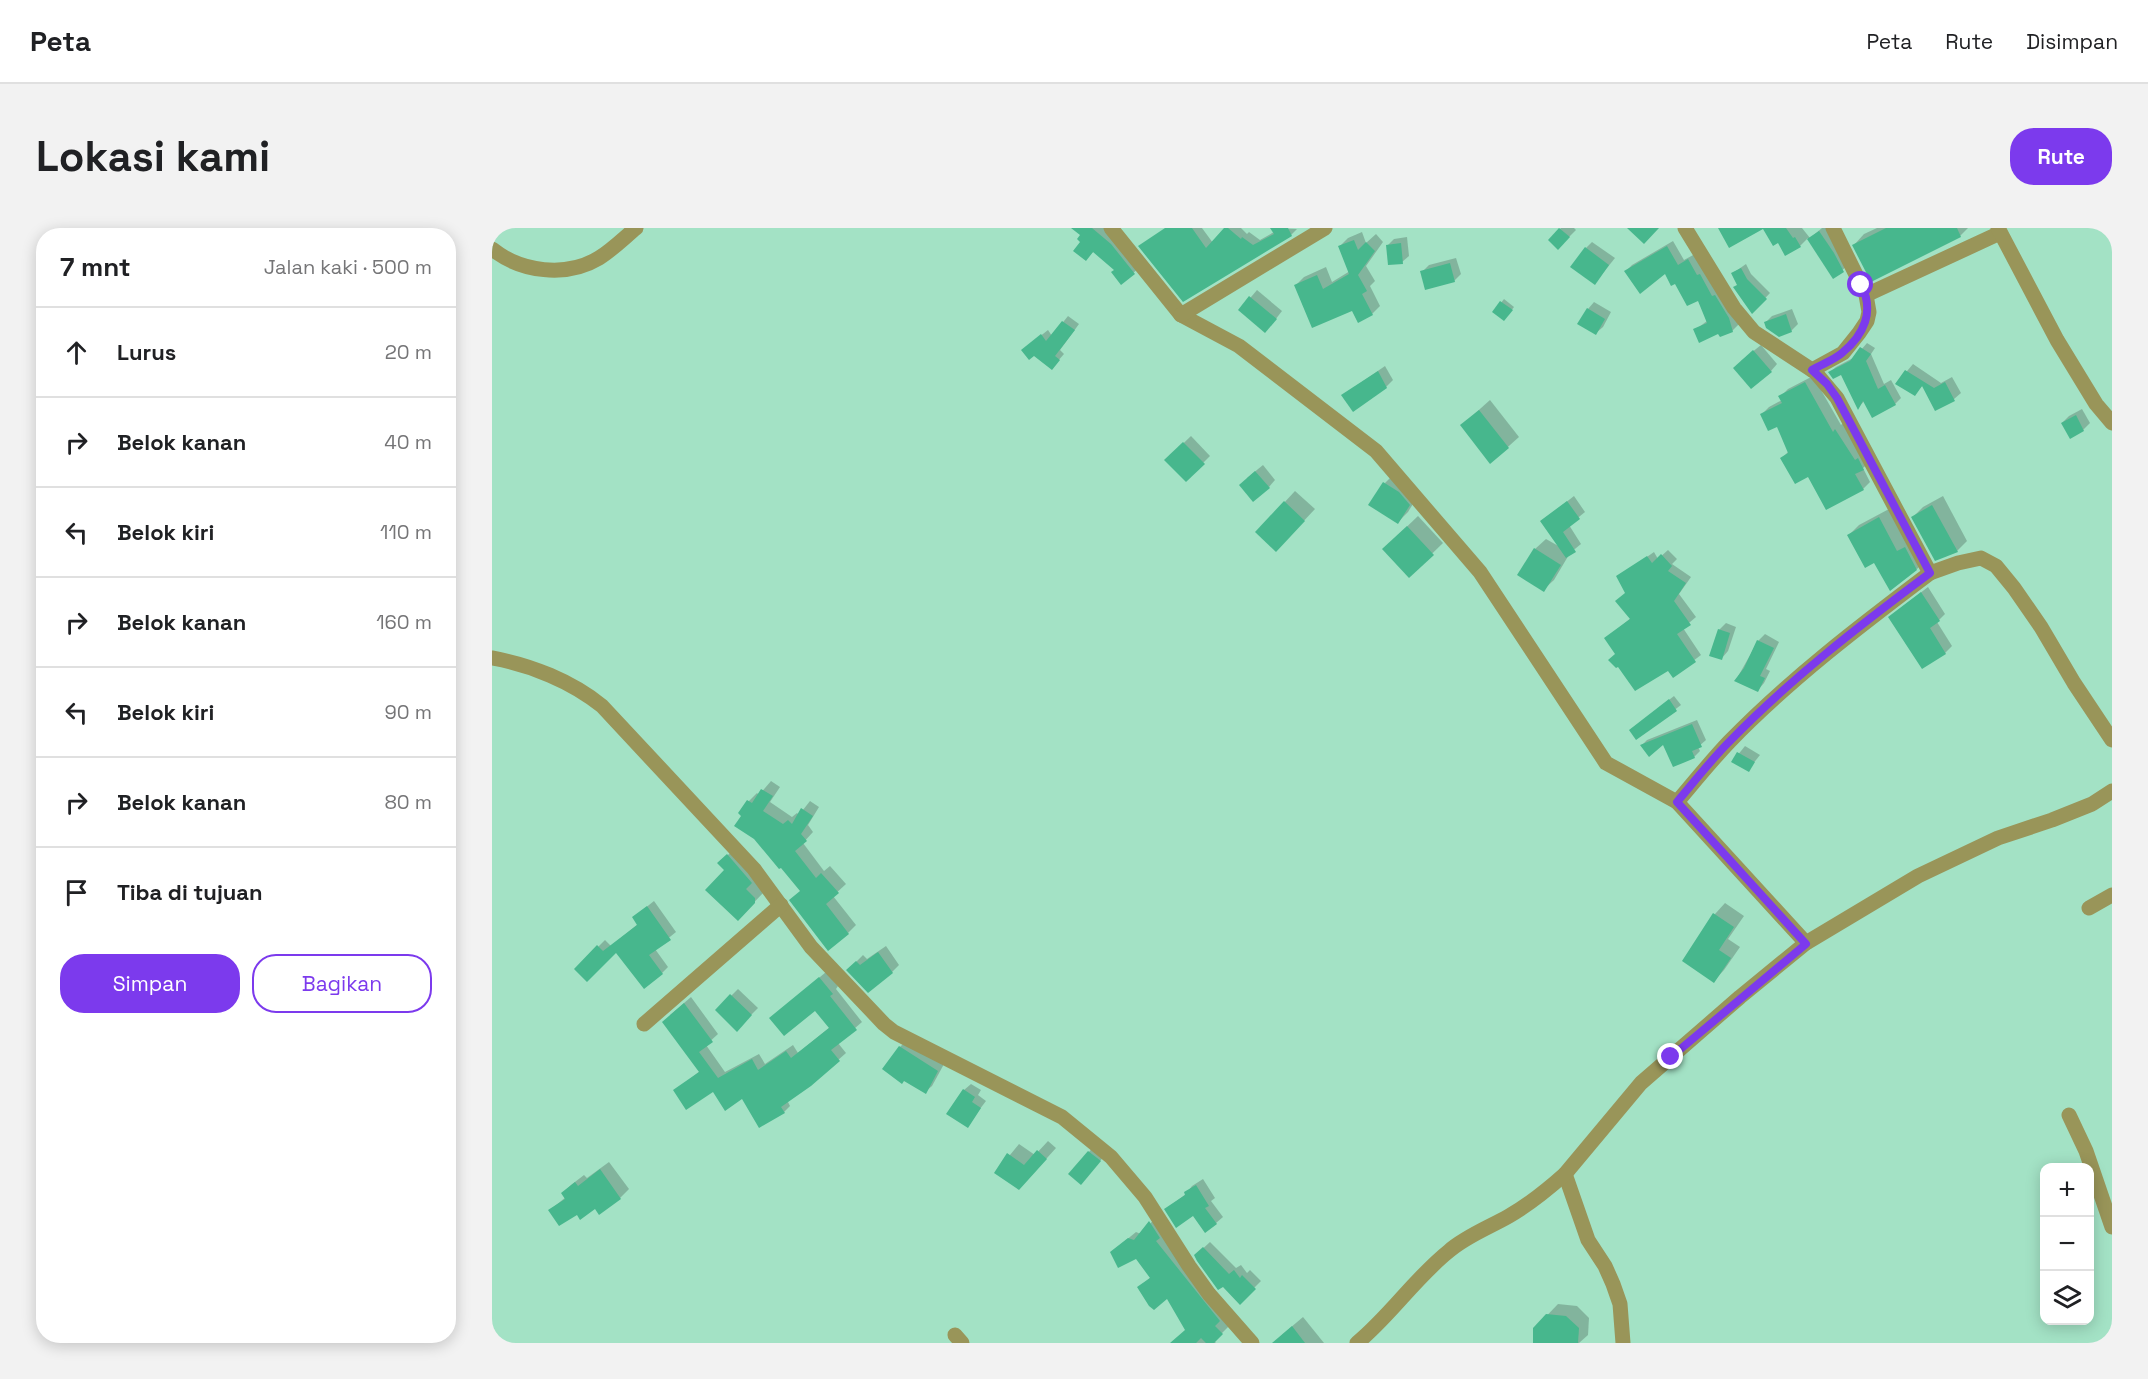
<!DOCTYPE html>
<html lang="id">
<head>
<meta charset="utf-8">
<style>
  :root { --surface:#fff; --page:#f2f2f2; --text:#202124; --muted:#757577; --line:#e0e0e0; --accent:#7c3aed }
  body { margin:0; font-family:"Space Grotesk",sans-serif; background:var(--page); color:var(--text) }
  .controls { position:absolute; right:18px; bottom:18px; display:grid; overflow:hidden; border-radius:12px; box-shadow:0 3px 15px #0003 }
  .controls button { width:54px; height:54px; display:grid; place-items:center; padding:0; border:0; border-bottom:2px solid var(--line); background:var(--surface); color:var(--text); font:30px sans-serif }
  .stop { position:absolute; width:18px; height:18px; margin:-14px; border:4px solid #7c3aed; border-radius:50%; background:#fff }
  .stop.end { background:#7c3aed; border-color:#fff; box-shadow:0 2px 6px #0008 }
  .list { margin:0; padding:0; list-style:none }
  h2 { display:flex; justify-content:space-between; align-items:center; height:78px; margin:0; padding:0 24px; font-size:26px }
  h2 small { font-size:20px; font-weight:400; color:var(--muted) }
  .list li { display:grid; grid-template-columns:39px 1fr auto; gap:18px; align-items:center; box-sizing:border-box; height:90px; padding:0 24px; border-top:2px solid var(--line) }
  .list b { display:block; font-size:22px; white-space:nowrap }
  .list em { font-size:20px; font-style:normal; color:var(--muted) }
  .actions { display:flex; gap:12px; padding:18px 24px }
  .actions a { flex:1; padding:14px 0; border:2px solid var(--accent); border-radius:24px; text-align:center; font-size:21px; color:var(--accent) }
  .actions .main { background:var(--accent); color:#fff }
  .icon { flex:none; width:33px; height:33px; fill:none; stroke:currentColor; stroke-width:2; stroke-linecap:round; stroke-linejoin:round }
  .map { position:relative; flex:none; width:1620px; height:1115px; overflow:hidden; border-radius:24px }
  header { display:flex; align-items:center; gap:36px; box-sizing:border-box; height:84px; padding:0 30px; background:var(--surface); border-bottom:2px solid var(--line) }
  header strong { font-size:28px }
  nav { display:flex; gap:33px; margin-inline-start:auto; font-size:21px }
  .intro { display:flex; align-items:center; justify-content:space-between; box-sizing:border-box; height:144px; padding:0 36px }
  h1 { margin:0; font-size:42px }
  .button { padding:15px 27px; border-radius:24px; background:var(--accent); color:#fff; font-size:21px; font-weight:700 }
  main { display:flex; gap:36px; padding:0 36px }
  aside { flex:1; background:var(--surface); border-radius:24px; box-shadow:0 3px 15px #0003 }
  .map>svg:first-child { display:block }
  .shadow { fill:#0003 }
  .building { fill:#47b78d }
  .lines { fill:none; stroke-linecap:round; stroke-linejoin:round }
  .minor { stroke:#999559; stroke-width:15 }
  .route { stroke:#7c3aed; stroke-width:8 }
</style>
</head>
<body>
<header>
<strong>Peta</strong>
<nav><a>Peta</a><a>Rute</a><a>Disimpan</a></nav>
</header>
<div class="intro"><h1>Lokasi kami</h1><a class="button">Rute</a></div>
<main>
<aside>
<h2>7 mnt<small>Jalan kaki · 500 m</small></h2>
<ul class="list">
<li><svg class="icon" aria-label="ahead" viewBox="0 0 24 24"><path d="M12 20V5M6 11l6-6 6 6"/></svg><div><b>Lurus</b></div><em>20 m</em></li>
<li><svg class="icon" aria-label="right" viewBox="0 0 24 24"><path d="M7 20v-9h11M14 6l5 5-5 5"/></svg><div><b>Belok kanan</b></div><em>40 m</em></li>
<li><svg class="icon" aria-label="left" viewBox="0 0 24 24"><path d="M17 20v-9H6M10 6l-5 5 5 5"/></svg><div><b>Belok kiri</b></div><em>110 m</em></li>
<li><svg class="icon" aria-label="right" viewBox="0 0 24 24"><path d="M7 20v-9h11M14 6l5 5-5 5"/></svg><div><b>Belok kanan</b></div><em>160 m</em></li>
<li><svg class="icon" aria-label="left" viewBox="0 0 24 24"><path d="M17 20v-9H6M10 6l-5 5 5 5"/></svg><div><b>Belok kiri</b></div><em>90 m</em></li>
<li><svg class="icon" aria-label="right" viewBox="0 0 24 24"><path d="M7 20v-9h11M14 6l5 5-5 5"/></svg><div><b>Belok kanan</b></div><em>80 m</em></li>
<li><svg class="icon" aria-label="arrive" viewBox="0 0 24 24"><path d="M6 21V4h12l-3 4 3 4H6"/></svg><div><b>Tiba di tujuan</b></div></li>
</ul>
<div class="actions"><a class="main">Simpan</a><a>Bagikan</a></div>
</aside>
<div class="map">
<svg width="1620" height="1115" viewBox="0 0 1620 1115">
  <rect width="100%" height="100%" fill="#a3e2c5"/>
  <!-- shadow -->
  <g class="shadow">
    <path d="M581 0H614L649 38 630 55 624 42 602 23 594 31 591 7Z"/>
    <path d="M673 0H710L721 15 734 0H749L755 6 757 4 768 12 782 4 779 0 805 1 799 7 692 72Z"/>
    <path d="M1069 0H1082L1084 2 1066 20 1058 12Z"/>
    <path d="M1271 0H1310L1318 10 1330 0H1336L1358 36 1341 49 1316 10 1308 18 1286 13Z"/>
    <path d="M1385 0H1476L1468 8 1362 17 1372 6Z"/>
    <path d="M870 4 874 15 884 6 891 14 874 38 883 53 878 58 888 78 880 86 861 81 804 57 812 49 834 39 840 54 858 43 848 18 856 10Z"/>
    <path d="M915 9 917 28 910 34 896 17 902 11Z"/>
    <path d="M1181 13 1192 32 1203 26 1247 96 1240 103 1227 104 1203 102 1215 93 1206 71 1174 44 1134 43 1140 37Z"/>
    <path d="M1100 14 1123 30 1103 55 1094 20Z"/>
    <path d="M964 30 969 46 962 53 930 44 937 37Z"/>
    <path d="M1254 36 1259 46 1278 65 1260 84 1241 45Z"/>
    <path d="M765 62 790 83 780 96 748 82Z"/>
    <path d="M1012 71 1022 79 1015 88 1002 84Z"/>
    <path d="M1102 74 1119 84 1111 99 1104 105 1096 81Z"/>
    <path d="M1300 81 1306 96 1299 103 1274 94 1280 88Z"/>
    <path d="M576 88 587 96 568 122 572 126 565 134 542 126 537 117 556 102 560 108Z"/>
    <path d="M1375 115 1383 120 1379 126 1392 156 1399 152 1409 170 1403 176 1373 172 1366 180 1350 145 1338 144 1344 139 1363 129Z"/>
    <path d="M1269 117 1285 136 1279 143 1249 133Z"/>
    <path d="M1421 136 1449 155 1460 149 1469 165 1462 171 1444 181 1431 157 1423 166 1405 155Z"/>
    <path d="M893 138 901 152 894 159 851 167Z"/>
    <path d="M1321 148 1349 197 1351 195 1379 233 1371 240 1378 254 1371 261 1317 246 1290 230 1297 223 1286 197 1270 186 1277 179 1290 172 1288 169 1296 161Z"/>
    <path d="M998 172 1027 209 999 234 970 197Z"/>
    <path d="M1590 181 1598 195 1591 202 1570 195 1577 188Z"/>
    <path d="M699 208 718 228 694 252 674 232Z"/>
    <path d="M771 237 783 252 777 259 755 250Z"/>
    <path d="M903 245 927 266 916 284 905 295 893 255Z"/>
    <path d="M803 263 823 281 794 312 765 304Z"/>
    <path d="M1082 268 1093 284 1077 297 1089 316 1078 325 1062 352 1051 362 1043 321 1054 311 1070 320 1050 293Z"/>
    <path d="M1451 268 1475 313 1465 323 1421 289 1431 279Z"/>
    <path d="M1397 281 1435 331 1425 341 1383 333 1357 307 1367 297Z"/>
    <path d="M926 288 951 315 917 348 902 311Z"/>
    <path d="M1176 322 1185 331 1180 336 1199 349 1187 366 1204 389 1191 400 1209 427 1181 448 1176 441 1125 426 1114 410 1139 390 1135 364 1126 349 1162 324 1166 331Z"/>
    <path d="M1436 359 1453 386 1445 394 1460 418 1453 425 1405 383Z"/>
    <path d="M1234 395 1244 399 1236 423 1230 430 1227 402Z"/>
    <path d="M1273 406 1287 414 1274 441 1278 443 1272 455 1266 462 1244 452 1266 413Z"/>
    <path d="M1182 468 1189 477 1145 510 1144 498Z"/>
    <path d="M1205 492 1214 512 1206 519 1208 523 1202 529 1172 515 1150 517 1155 512Z"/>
    <path d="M1253 518 1268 527 1256 542 1241 533Z"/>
    <path d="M279 553 288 559 278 574 300 589 305 585 307 587 318 573 327 579 316 597 321 604 311 615 332 643 338 638 354 656 341 668 364 697 356 705 309 662 248 585 257 573 265 565 267 567Z"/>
    <path d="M246 617 273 663 246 691 234 642 228 635Z"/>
    <path d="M162 673 184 704 163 721 176 739 170 745 124 723 84 741 113 712 119 718 146 696 142 689Z"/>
    <path d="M1233 675 1252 688 1236 711 1248 719 1232 742 1222 753 1192 733 1223 686Z"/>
    <path d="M394 718 407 737 400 744 356 742 371 727 375 731Z"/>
    <path d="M334 744 346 758 344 761 370 794 346 815 354 825 318 857 295 872 298 878 292 884 251 869 221 862 183 863 208 843 178 787 199 769 226 806 214 817 233 844 267 826 273 836 301 817 306 825 338 799 323 781 286 784Z"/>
    <path d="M246 761 266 780 245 801 225 782Z"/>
    <path d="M415 812 452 836 440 858 433 864 408 819Z"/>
    <path d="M479 856 489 862 486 867 494 873 475 898 472 862Z"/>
    <path d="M556 913 564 920 537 950 504 944 527 916 543 927Z"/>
    <path d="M603 917 614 926 595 948 578 946Z"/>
    <path d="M117 934 137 961 128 970 107 985 103 979 85 985 58 982 74 969 71 965 79 957 92 947 95 950Z"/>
    <path d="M711 951 723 970 719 973 731 989 724 995 702 986 674 981 694 966 700 958Z"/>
    <path d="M665 988 737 1098 722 1113 724 1115H691L695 1101 675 1069 647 1059 659 1049 645 1029 627 1018 644 1004 649 1006Z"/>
    <path d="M718 1014 744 1040 749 1037 755 1045 758 1042 769 1053 748 1074 704 1027Z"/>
    <path d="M1066 1076 1085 1078 1097 1090 1096 1107 1087 1115H1043V1100Z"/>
    <path d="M811 1089 832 1115H782L791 1106Z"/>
  </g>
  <!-- building -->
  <g class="building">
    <path d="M579 0H600L619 16 643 46 629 57 619 44 622 42 601 24 594 33 581 23 588 14 585 11 588 7Z"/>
    <path d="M673 0H700L714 20 732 0H736L749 11 750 9 761 17 782 6 778 0H796L800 8 691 74 646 18Z"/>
    <path d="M1067 0 1078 9 1066 22 1056 12Z"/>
    <path d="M1135 0H1167L1152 16Z"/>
    <path d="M1226 0H1294L1301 10 1303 9 1309 19 1293 28 1286 15 1281 18 1271 1 1237 20Z"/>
    <path d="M1394 0H1465L1469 9 1379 54 1360 17Z"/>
    <path d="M1327 3 1342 25 1352 44 1341 51 1315 11Z"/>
    <path d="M862 12 866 22 874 14 883 23 866 47 875 63 870 66 881 87 866 95 860 83 820 100 802 57 825 47 831 61 857 46 846 18Z"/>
    <path d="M909 15 911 36 896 37 894 17Z"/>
    <path d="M1175 18 1186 37 1196 31 1205 47 1208 46 1220 68 1223 67 1237 90 1241 104 1228 109 1226 106 1207 115 1201 101 1215 95 1206 73 1195 78 1183 56 1179 58 1173 46 1148 66 1132 43Z"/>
    <path d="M1093 19 1117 37 1103 57 1078 39Z"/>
    <path d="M958 35 963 54 933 62 928 43Z"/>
    <path d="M1249 40 1255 51 1275 71 1260 86 1241 59 1245 57 1239 45Z"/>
    <path d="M757 68 785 91 773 105 746 82Z"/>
    <path d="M1008 73 1021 82 1012 93 1000 84Z"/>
    <path d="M1095 80 1113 91 1104 107 1085 96Z"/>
    <path d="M1294 86 1300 104 1287 109 1274 100 1272 94Z"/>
    <path d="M570 93 583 102 563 128 568 132 560 142 542 128 537 132 529 122 549 106 554 113Z"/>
    <path d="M1368 119 1379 126 1374 133 1386 161 1393 157 1404 177 1380 190 1371 173 1366 182 1349 147 1341 151 1336 144 1358 133Z"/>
    <path d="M1261 122 1280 144 1259 161 1241 140Z"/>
    <path d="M1413 142 1442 160 1453 154 1463 173 1443 183 1430 158 1423 168 1403 156Z"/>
    <path d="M886 143 895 160 861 184 849 167Z"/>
    <path d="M1313 154 1341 204 1343 201 1363 232 1366 230 1372 242 1363 246 1372 262 1334 282 1316 249 1303 256 1288 230 1296 225 1285 199 1276 203 1268 186 1290 175 1286 168Z"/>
    <path d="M987 182 1017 220 998 236 968 197Z"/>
    <path d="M1584 187 1592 203 1578 211 1569 195Z"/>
    <path d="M691 214 713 236 694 254 672 232Z"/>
    <path d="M763 243 778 260 761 274 747 257Z"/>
    <path d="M891 254 907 264 918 277 906 296 876 277Z"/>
    <path d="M792 273 813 293 784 324 763 304Z"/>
    <path d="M1075 273 1088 291 1071 304 1084 324 1074 330 1048 293Z"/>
    <path d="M1440 277 1466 324 1443 333 1419 289Z"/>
    <path d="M1387 289 1405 323 1413 319 1425 342 1398 363 1382 335 1373 340 1355 307Z"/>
    <path d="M915 298 942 327 917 350 890 321Z"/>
    <path d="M1042 320 1069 337 1052 364 1025 347Z"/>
    <path d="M1169 326 1180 338 1176 343 1194 355 1182 373 1199 397 1185 406 1204 434 1181 450 1176 443 1143 463 1126 439 1124 440 1116 432 1123 426 1112 410 1138 391 1123 373 1133 365 1124 348 1155 328 1160 335Z"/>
    <path d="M1429 364 1448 393 1438 400 1454 426 1430 441 1396 389Z"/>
    <path d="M1226 401 1238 405 1230 432 1217 428Z"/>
    <path d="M1265 412 1282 420 1268 448 1273 450 1266 464 1242 453 1252 440Z"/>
    <path d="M1177 471 1185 483 1144 512 1137 502Z"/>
    <path d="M1200 496 1210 519 1200 523 1203 530 1191 535 1181 539 1171 517 1157 529 1148 517Z"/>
    <path d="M1245 524 1263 534 1257 544 1239 534Z"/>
    <path d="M269 561 281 568 271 583 291 596 296 592 300 596 309 580 321 588 309 606 315 613 303 623 324 650 329 645 347 665 334 676 357 706 336 723 297 672 308 663 289 640 287 641 262 611 242 598 249 588 246 585 255 572 260 575Z"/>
    <path d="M235 626 260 655 254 661 263 670V675L246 693 213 662 232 642 225 635Z"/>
    <path d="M155 678 179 712 157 727 171 746 152 761 124 725 95 754 82 741 105 717 111 723 145 697 140 689Z"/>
    <path d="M1221 685 1242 699 1227 722 1239 730 1222 755 1190 733Z"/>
    <path d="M386 724 401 745 376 765 354 742 364 733 368 737Z"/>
    <path d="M327 749 341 766 338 768 365 802 339 822 348 833 319 858 289 879 293 885 267 900 250 871 233 883 221 864 194 882 181 862 207 844 170 794 192 775 221 814 207 824 226 850 260 831 266 842 294 823 299 830 337 800 323 783 292 808 277 790Z"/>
    <path d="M238 766 260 787 245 804 223 782Z"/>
    <path d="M407 818 446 843 434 866 412 853 410 856 390 841Z"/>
    <path d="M471 861 483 869 480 874 489 880 476 900 454 886Z"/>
    <path d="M545 922 555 931 527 962 502 945 515 925 532 937Z"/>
    <path d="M596 923 609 933 589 957 576 946Z"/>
    <path d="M108 941 129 971 107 987 103 981 88 992 85 987 67 998 56 982 73 971 69 965 83 954 86 958Z"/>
    <path d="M704 957 717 978 713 980 725 996 713 1005 701 988 684 1000 672 981 693 967 692 964Z"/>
    <path d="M657 993 668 1010 664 1013 728 1093 723 1098 731 1106 722 1115H714L709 1110 704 1115H678L693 1102 675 1071 662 1082 657 1078 645 1059 658 1050 644 1031 626 1040 618 1024 636 1010 642 1012Z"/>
    <path d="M711 1019 737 1046 742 1042 748 1050 750 1047 764 1061 748 1077 731 1059 726 1062 705 1033 702 1027Z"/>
    <path d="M1054 1086 1074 1088 1087 1100 1086 1115H1041V1100Z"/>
    <path d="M800 1098 813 1115H780Z"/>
  </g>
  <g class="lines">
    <!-- minor -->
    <g class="minor">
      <path d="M619 0 689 87 747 118 884 223 988 344 1114 535 1185 574 1314 715"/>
      <path d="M1193 0 1242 80 1262 104 1323 144 1345 170 1438 345 1466 335 1489 330 1504 338 1522 360 1549 399 1582 455 1620 512"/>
      <path d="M1341 0 1374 67 1508 5"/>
      <path d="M1506 0 1565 112 1604 176 1620 195"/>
      <path d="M0 21C29 44 74 50 107 30 120 22 132 10 144 0"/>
      <path d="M689 87 833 0"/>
      <path d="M1320 142 1351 125 1367 105 1375 93 1377 84 1374 67"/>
      <path d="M0 430C39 437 79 453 110 478L262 641 319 719 392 796 402 804 570 889 619 929 653 969 697 1038 717 1066 760 1115"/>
      <path d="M1185 574C1202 554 1219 533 1237 514 1297 452 1369 397 1438 345"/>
      <path d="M1597 680 1620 667"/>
      <path d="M152 796 289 677"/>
      <path d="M1577 887 1594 923 1620 999"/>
      <path d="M1073 946 1096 1012 1113 1038 1121 1056 1128 1076 1131 1115"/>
      <path d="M463 1107 470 1115"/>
      <path d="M865 1115C899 1087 923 1050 957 1023 974 1008 998 999 1017 988 1038 976 1055 962 1073 946L1149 855 1248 769 1314 715 1426 648 1506 610 1560 592 1600 576 1620 563"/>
    </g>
  </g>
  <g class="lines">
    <!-- route -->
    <path class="route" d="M1179 829 1314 716 1185 574C1202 554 1218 533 1237 514 1297 452 1368 397 1438 345L1345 170 1335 156 1320 142C1330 136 1342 132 1350 125 1372 107 1383 83 1369 57"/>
  </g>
</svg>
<div class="controls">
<button>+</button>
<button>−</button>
<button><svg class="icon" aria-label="layers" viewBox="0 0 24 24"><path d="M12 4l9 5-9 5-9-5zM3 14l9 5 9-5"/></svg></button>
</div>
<div class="stop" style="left:1369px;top:57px"></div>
<div class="stop end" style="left:1179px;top:829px"></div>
</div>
</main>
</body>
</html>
